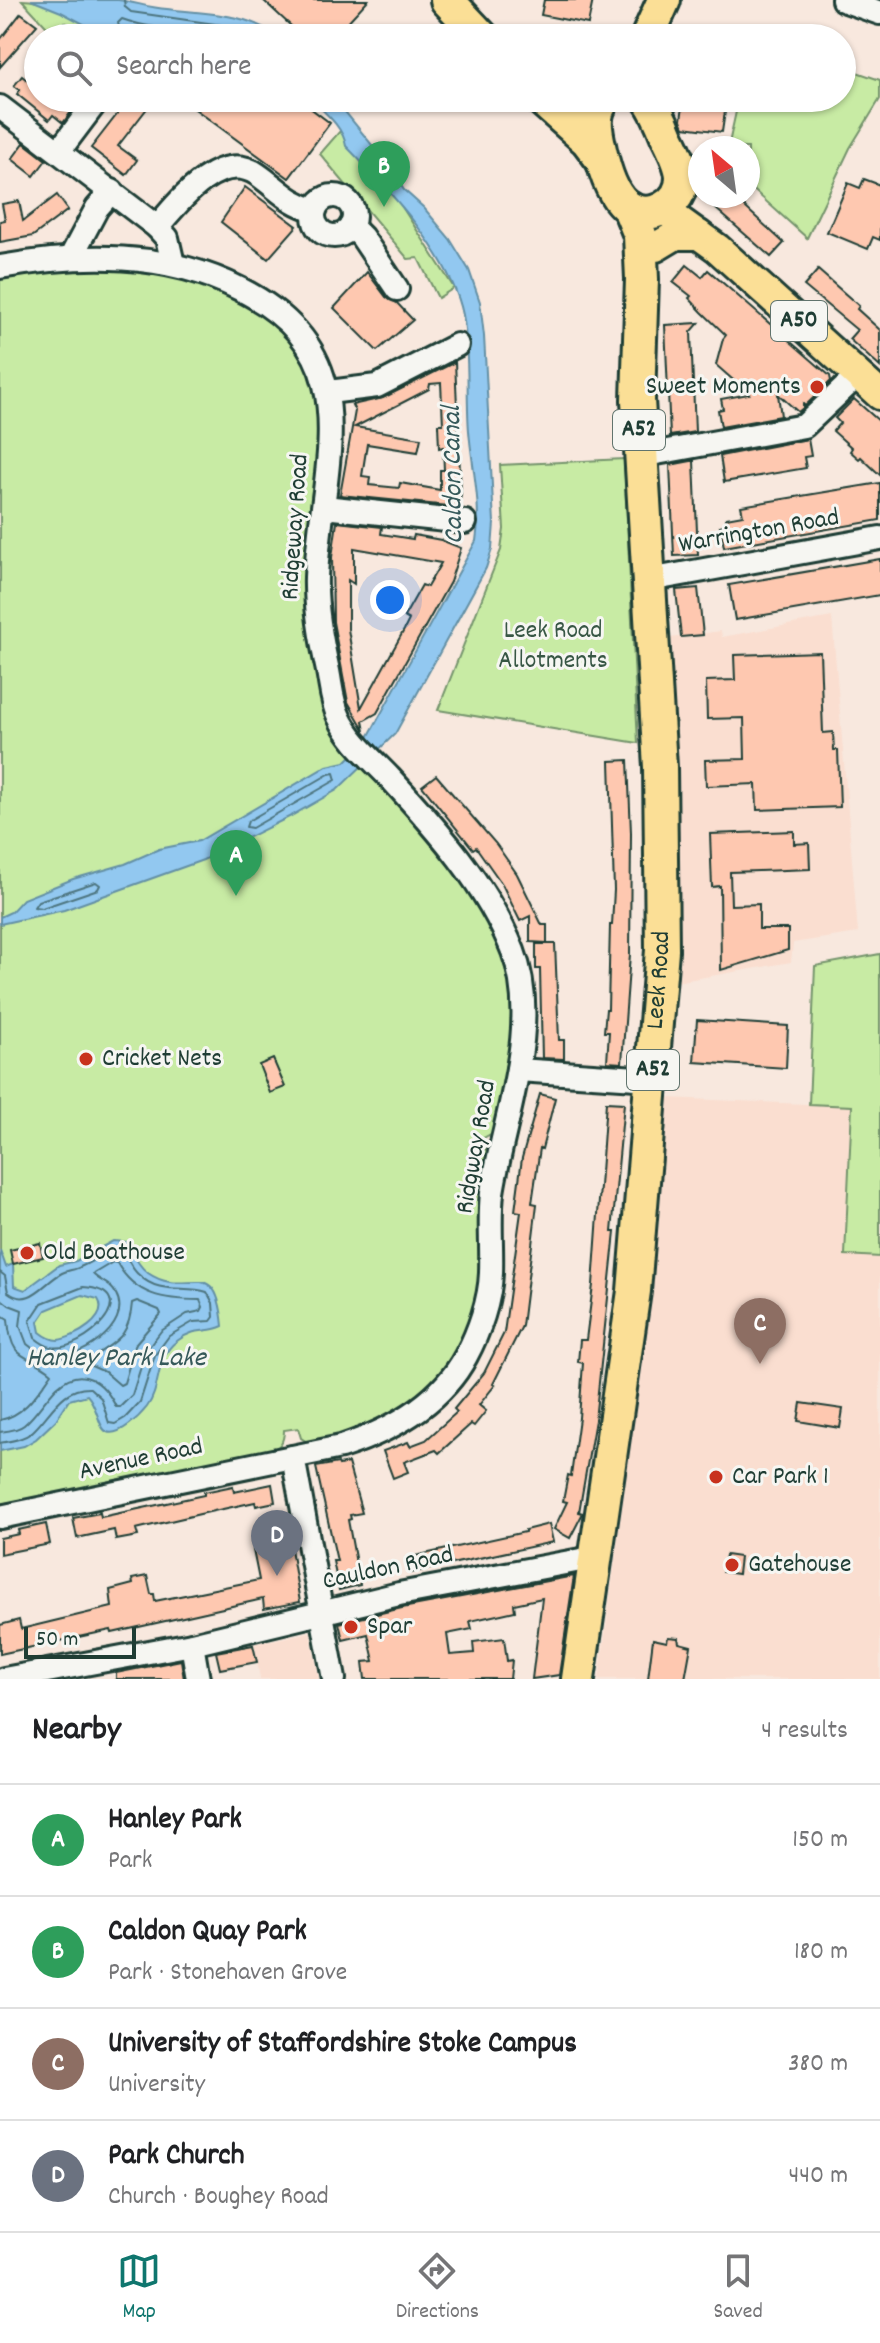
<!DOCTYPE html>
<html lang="en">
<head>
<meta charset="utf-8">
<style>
  :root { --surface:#fff; --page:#f6f6f6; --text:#202124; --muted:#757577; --line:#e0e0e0; --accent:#0f766e }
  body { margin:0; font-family:Dekko,sans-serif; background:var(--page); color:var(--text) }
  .compass { position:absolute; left:688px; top:136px; width:72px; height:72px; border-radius:50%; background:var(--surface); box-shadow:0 2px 6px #0004; rotate:331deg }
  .scale { position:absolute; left:24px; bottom:20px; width:112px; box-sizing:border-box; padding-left:8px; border:4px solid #1f3d34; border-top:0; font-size:22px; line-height:28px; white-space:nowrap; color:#1f3d34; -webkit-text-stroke:6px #f6f6f2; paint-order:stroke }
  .you { position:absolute; left:390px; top:600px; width:28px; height:28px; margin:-20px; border:6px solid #fff; border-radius:50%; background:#1a73e8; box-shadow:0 0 0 12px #1a73e833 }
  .badge { display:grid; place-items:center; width:52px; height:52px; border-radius:50%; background:var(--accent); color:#fff; font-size:26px; font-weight:700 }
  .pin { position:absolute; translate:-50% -66px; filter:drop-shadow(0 2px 4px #0008) }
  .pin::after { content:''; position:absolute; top:42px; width:28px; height:24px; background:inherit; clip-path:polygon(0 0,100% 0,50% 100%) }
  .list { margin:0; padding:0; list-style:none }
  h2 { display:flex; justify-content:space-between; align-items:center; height:104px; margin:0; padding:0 32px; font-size:34px }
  h2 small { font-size:26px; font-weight:400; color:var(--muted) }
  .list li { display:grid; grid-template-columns:52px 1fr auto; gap:24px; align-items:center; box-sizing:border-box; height:112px; padding:0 32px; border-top:2px solid var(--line) }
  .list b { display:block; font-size:30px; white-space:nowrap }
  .list p { margin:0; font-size:26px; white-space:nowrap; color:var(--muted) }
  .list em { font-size:26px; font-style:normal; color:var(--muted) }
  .icon { flex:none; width:44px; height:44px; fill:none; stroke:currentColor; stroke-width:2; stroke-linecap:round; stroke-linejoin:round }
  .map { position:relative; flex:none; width:880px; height:1679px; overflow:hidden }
  .search { position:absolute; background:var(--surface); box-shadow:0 2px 6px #0004; left:24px; right:24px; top:24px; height:88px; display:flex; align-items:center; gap:20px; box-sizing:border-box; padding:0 28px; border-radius:44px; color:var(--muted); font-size:30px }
  .sheet { height:552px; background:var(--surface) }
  nav { display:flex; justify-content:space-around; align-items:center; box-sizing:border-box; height:112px; border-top:2px solid var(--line); background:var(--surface); font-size:22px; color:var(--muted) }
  nav a { display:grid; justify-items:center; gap:4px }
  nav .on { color:var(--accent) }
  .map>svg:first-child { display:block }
  .built { fill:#faded0 }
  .green { fill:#c8eba4; stroke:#74946c; stroke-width:2 }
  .water { fill:#92c8f0; stroke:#6490a5; stroke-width:2; fill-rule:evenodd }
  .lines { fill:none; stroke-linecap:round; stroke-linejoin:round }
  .shore { stroke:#4d757f; stroke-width:2 }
  .building { fill:#fec8b0; stroke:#1f3d34; stroke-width:2; fill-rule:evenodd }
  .minor-casing { stroke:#1f3d34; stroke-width:28 }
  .major-casing { stroke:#1f3d34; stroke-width:34 }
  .highway-casing { stroke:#1f3d34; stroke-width:38 }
  .minor { stroke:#f6f6f2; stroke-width:22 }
  .major { stroke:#fbdf96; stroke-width:28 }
  .highway { stroke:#fbdf96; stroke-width:32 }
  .poi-dot { fill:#c8321e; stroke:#f6f6f2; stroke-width:3 }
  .labels { text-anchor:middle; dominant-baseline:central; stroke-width:6; stroke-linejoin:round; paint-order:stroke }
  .shield { fill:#f6f6f2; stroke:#60746d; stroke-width:2 }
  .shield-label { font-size:24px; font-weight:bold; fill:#1f3d34 }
  .poi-label { font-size:26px; fill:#1f3d34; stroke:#f6f6f2; text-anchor:start }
  .street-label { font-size:26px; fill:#1f3d34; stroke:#f6f6f2 }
  .park-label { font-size:26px; fill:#385745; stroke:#f6f6f2 }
  .water-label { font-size:28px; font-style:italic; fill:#36595a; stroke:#f6f6f2 }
</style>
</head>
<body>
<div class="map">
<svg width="880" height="1679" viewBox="0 0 880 1679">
  <rect width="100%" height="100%" fill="#f8e8de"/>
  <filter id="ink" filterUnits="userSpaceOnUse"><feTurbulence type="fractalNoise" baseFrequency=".0125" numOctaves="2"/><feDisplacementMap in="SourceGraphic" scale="16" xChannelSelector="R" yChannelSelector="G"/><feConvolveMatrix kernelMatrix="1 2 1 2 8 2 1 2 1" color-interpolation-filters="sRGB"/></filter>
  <g filter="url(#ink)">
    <!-- built -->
    <g class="built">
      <path d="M832 617 858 933 793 943 791 962 676 982 670 638 721 631 722 637Z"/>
      <path d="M667 1098 852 1106 845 1254 880 1257V1679H599L647 1321Z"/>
      <path d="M310 1632 319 1679H257L260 1678 254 1644Z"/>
    </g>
    <!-- green -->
    <g class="green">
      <path d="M22 0C51 0 84 24 110 38H88L65 22 54 35Z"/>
      <path d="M842 67 880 80V99L850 148 807 238 748 185V148H728L739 98H842Z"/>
      <path d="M340 131 395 196 454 288 438 298 418 258 408 259 320 154Z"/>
      <path d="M89 267C115 269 143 268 169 273 235 286 295 323 316 389 318 397 322 405 322 413 323 437 319 462 317 486L312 491 311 500 315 504 308 542 306 580 312 635 372 773 464 883 496 937 507 964 512 998 508 1071 496 1131 480 1140 484 1150 492 1146C488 1197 487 1269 473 1317 458 1365 416 1406 372 1428 354 1437 331 1439 312 1445L301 1438 298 1428 284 1430C284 1443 280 1446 269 1453L0 1504V276Z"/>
      <path d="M624 459 638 743 438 710 501 550 504 529 500 465Z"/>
      <path d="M880 954V1257L845 1255 852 1106 809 1104 815 966Z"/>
    </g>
    <!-- water -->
    <g class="water">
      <path d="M31 0C59 0 91 0 118 0 134 2 150 8 167 9 205 14 248 12 279 38H110L61 12Z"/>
      <path d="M310 98H334L385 161 404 190 424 208 450 239 469 270 480 302 484 336 494 523 492 549 486 568 395 734 337 790 291 816 203 860 64 910 0 924V917L11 912 23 899 73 879 125 864 159 849 199 841 327 766 345 762 366 741 476 541C482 505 472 467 469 431 466 393 470 353 463 315 451 255 388 189 346 146 343 126 324 112 310 98Z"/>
      <path d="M113 1241 127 1242C134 1253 137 1265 148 1273 188 1301 216 1251 223 1326 207 1334 196 1326 177 1341 154 1358 162 1387 147 1407 140 1416 119 1437 107 1432 98 1428 98 1406 87 1395L69 1400 56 1420 36 1439 24 1446 0 1451V1250L6 1267 13 1264 14 1286 25 1290 59 1265 76 1261ZM82 1295 98 1299C110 1318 74 1338 58 1340 51 1340 45 1336 40 1332L38 1322 46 1310Z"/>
    </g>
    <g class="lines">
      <!-- shore -->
      <g class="shore">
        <path d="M124 0 125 7 131 12 243 28 266 38"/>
        <path d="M122 38 118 23 122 19C160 33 203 28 243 38"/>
        <path d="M334 773 336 780 252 828 246 827 248 821 329 774Z"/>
        <path d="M96 882 100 885 98 889 42 908 34 907 38 901Z"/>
        <path d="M0 1272 5 1276 8 1292C30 1309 44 1282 62 1273 68 1270 75 1270 80 1267 93 1262 106 1251 120 1249 128 1256 130 1268 139 1275 159 1295 184 1285 207 1292L213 1303 214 1317 211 1321 193 1322 169 1336 155 1355 140 1402 125 1418 115 1424 109 1423 101 1398 90 1388C60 1387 51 1416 31 1433 22 1440 10 1441 0 1443"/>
        <path d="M83 1287C148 1291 83 1354 51 1347 46 1346 40 1342 35 1338L30 1321 42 1303Z"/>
        <path d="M0 1298 9 1305 22 1310 20 1326 27 1344C33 1349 41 1355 49 1357 76 1363 134 1326 116 1294 111 1283 100 1282 93 1274L113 1262 117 1263C135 1296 165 1300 200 1300L203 1307 201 1311 187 1314 161 1331 146 1351 132 1395 120 1407H116C104 1382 82 1364 57 1387 45 1399 37 1414 24 1425 18 1430 8 1431 0 1432"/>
        <path d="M137 1301 159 1310 161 1314 136 1343 124 1383 120 1385 105 1372 89 1365 88 1361C113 1341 129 1341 132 1303Z"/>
        <path d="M0 1314 8 1319C11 1365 28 1352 52 1373 38 1392 25 1415 0 1420"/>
      </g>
    </g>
    <!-- building -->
    <g class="building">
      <path d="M263 0H368L333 38H304Z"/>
      <path d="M544 0H593L588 24 541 15Z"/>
      <path d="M21 13 37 25 0 67V40Z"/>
      <path d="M22 76 38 89V98H81L63 123 53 115 49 120 17 94 20 90 14 86Z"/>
      <path d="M138 98H155L118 146 137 160 126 175 91 148 126 103 131 107Z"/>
      <path d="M180 98H297L330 123 289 178Z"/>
      <path d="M684 98H727L722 132 684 127 681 120Z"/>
      <path d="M24 143 46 160 34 176 12 159Z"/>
      <path d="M864 179 880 185V240L873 237 868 249 827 232 848 183 860 188Z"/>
      <path d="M245 187 297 226 268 259 221 222Z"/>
      <path d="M57 195 68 210 33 236 0 242V221L5 220 2 204 19 201 23 221Z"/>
      <path d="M727 196H733L784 243 771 257 715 208Z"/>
      <path d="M687 265 702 277 708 270 830 376 831 381 805 406 803 404V408L798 412 778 394 781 416 721 427 718 410 723 409 721 399 749 394 716 365 723 339 726 335 702 312 689 298 691 296 673 282Z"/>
      <path d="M818 270 859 306 857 309 880 330V367L849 339 857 330 804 286Z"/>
      <path d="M367 272 386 297 397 303 413 320 377 351 334 308Z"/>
      <path d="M699 323 691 332 695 432 670 436 665 325Z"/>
      <path d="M455 362 461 494 459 507 340 495 355 411 352 405 383 398ZM441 383 443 424H438L439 448 443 447 444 470H440V490L400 483 399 488 369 485 370 477 362 476 367 444 418 452 421 438 355 427 429 389 430 384Z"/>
      <path d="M854 399 880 422V475L861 457 859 459 850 451 852 448 833 431 840 423 835 418Z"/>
      <path d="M808 439 811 456 804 457 806 468 724 482 720 456Z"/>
      <path d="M691 461H694L698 555 674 556 670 465Z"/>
      <path d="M880 483V520L724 547 720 526 727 524 726 518 743 515 741 506Z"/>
      <path d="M337 522 382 527 381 534 413 539 414 535 441 540 461 548 450 582 377 713 363 721 365 731 348 702 333 622 332 557ZM354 548 441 563 427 587 422 585 404 617 409 620 404 630 361 708 348 629V580L354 584Z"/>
      <path d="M880 559V595L735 620 729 585Z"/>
      <path d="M698 588 703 635 681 637 676 590Z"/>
      <path d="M820 652 823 733 833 732 834 750H838L840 807 757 810 756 784 706 786 705 760 745 759 744 718 707 719 706 681 735 680 734 655Z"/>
      <path d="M628 760 631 833 630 954 622 1063 607 1062 609 1032H604L606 1009H608L610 925H612L614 890 610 761Z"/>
      <path d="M436 775 496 844 517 874 542 925H547V943L530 942V916L520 921 502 884 476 847 473 849 422 786Z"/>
      <path d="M794 831V844L809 843 810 869 730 872 731 905 759 904V929H788V950L721 970 720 886 712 887 710 834Z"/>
      <path d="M536 944H555L559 1040H564V1059L542 1058 540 969H536Z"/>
      <path d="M697 1020 788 1026 786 1068 694 1062Z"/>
      <path d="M273 1059 285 1087 270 1093 259 1065Z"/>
      <path d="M540 1094 555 1098 542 1149 540 1148 532 1203 537 1204 522 1326 493 1384 495 1385 479 1405 486 1411 474 1426 471 1424 439 1453 436 1450 404 1462 408 1472 393 1478 383 1451 408 1442 410 1446 426 1440 457 1412 454 1409 484 1373 504 1333 521 1212 515 1211 522 1158Z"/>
      <path d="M606 1102 624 1103 612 1232H615L595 1420 579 1512 583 1513 570 1538 554 1529 567 1502 563 1501 568 1475 571 1476 579 1418 583 1363 578 1362 580 1340H586L593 1285Z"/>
      <path d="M40 1243 43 1257 13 1264 10 1250Z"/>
      <path d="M801 1403 843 1409 840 1428 798 1421Z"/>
      <path d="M338 1463 339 1465 348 1463 362 1513 350 1515 351 1519 348 1520 360 1585 339 1590 333 1561H337L316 1467Z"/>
      <path d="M272 1484 275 1502 256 1506 255 1502 200 1514 136 1529 138 1536 116 1540 114 1530 77 1538 73 1518 100 1513 101 1517 204 1495V1492L233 1486 234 1492Z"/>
      <path d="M46 1524 50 1544 0 1554V1538L19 1534 18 1530Z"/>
      <path d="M549 1524 553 1542 410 1573 406 1558 525 1532V1530Z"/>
      <path d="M290 1543 300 1602 264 1609 263 1599 112 1633 111 1630 0 1654V1625L19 1620 21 1629 112 1607 110 1590 133 1584 132 1579 147 1576 151 1594H154L155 1601 259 1580 253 1550Z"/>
      <path d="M726 1555 740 1557 738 1574 723 1572Z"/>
      <path d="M574 1576 559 1675 532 1679 542 1598 514 1604 515 1611 470 1621 472 1629 447 1634 450 1655 474 1653 473 1642 504 1638 507 1661 512 1660 510 1679H365L363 1662 374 1661 368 1634 343 1640 339 1623 402 1608Z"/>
      <path d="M668 1637 678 1638 679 1643 691 1646 685 1679H648L653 1639 667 1642Z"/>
      <path d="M253 1645 257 1662 220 1669 216 1652Z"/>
      <path d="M181 1660 184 1679H116V1673Z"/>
    </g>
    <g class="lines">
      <!-- minor casing -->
      <g class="minor-casing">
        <g id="minor">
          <path d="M843 0 880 13"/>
          <path d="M0 107 157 227 167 238 173 264"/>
          <path d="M59 151 99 98"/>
          <circle cx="334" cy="216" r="20"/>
          <path d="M351 226 362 237 397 289"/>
          <path d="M157 227C179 201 220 149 257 174 279 189 288 203 315 210"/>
          <path d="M71 257 97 208 112 191"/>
          <path d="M0 267C81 253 166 251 240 289 372 356 321 462 316 577 315 608 321 640 328 671 331 686 332 703 339 717 350 741 372 759 390 778 437 829 487 885 513 951 542 1026 503 1119 492 1193 489 1220 492 1246 491 1273 490 1300 479 1332 466 1356 441 1403 390 1431 341 1447L0 1517"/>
          <path d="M329 392 377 386 457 345"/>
          <path d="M640 456 804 426 857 376"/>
          <path d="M324 507 465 522"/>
          <path d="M649 580 880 538"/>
          <path d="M518 1070 652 1079"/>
          <path d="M293 1457 334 1679"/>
          <path d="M192 1644 198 1679"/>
          <path d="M4 1679 192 1644 399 1594 597 1557"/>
        </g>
      </g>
      <!-- major casing -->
      <g class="major-casing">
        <g id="major">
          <path d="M663 209 717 248 880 395"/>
          <path d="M656 247 676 235H699"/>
        </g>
      </g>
      <!-- highway casing -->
      <g class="highway-casing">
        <g id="highway">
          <path d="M447 0 483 38"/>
          <path d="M647 38 664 0"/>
          <path d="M540 98 587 140 602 160"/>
          <path d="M605 98C591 113 596 132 600 150 604 168 611 193 625 205 648 224 683 205 682 176 681 163 673 148 667 136 662 123 656 109 648 98"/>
          <path id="s1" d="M578 1679 634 1291 662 950 660 767 638 400 642 279 640 235 629 208"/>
        </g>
      </g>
      <!-- minor -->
      <use href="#minor" class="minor"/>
      <!-- major -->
      <use href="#major" class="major"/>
      <!-- highway -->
      <use href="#highway" class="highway"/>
    </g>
  </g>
  <!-- markers -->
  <g class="poi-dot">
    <circle cx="817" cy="387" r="8"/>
    <circle cx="86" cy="1059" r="8"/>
    <circle cx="27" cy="1253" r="8"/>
    <circle cx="716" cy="1477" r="8"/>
    <circle cx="732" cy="1565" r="8"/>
    <circle cx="351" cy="1627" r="8"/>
  </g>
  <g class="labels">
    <!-- shield labels -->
    <g class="shield">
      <rect x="771" y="301" width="56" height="40" rx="6"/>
      <rect x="613" y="410" width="52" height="40" rx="6"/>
      <rect x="627" y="1050" width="52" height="40" rx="6"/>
    </g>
    <g class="shield-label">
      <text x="799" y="321">A50</text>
      <text x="639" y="430">A52</text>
      <text x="653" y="1070">A52</text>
    </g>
    <!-- poi labels -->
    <g class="poi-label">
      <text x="801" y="387" text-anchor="end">Sweet Moments</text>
      <text x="102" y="1059">Cricket Nets</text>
      <text x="43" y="1253">Old Boathouse</text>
      <text x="732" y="1477">Car Park 1</text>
      <text x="748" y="1565">Gatehouse</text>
      <text x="367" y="1627">Spar</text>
    </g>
    <!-- street labels -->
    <g class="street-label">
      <text transform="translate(296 527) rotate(-86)">Ridgeway Road</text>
      <text transform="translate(759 532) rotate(-10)">Warrington Road</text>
      <text stroke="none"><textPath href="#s1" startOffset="704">Leek Road</textPath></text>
      <text transform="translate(477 1147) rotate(-80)">Ridgway Road</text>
      <text transform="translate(141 1460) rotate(-12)">Avenue Road</text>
      <text transform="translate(388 1569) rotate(-12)">Cauldon Road</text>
    </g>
    <!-- park labels -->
    <g class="park-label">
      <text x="553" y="631">Leek Road<tspan x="553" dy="30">Allotments</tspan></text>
    </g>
    <!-- water labels -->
    <g class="water-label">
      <text transform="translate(455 475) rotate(-91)">Caldon Canal</text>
      <text x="116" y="1360">Hanley Park Lake</text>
    </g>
  </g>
</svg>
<svg class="compass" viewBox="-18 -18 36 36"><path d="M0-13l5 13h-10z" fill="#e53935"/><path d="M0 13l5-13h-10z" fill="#757577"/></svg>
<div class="scale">50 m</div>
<div class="you"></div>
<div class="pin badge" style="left:236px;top:896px;background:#2e9e5b">A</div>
<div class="pin badge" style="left:384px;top:207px;background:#2e9e5b">B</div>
<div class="pin badge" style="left:760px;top:1364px;background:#8d6e63">C</div>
<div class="pin badge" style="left:277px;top:1576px;background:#6b7280">D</div>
<div class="search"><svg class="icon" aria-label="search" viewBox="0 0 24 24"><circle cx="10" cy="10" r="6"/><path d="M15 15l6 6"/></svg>Search here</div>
</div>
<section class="sheet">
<h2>Nearby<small>4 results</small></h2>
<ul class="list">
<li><span class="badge" style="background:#2e9e5b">A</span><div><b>Hanley Park</b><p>Park</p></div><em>150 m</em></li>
<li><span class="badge" style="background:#2e9e5b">B</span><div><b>Caldon Quay Park</b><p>Park · Stonehaven Grove</p></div><em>180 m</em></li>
<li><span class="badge" style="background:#8d6e63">C</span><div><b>University of Staffordshire Stoke Campus</b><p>University</p></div><em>380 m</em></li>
<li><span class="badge" style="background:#6b7280">D</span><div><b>Park Church</b><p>Church · Boughey Road</p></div><em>440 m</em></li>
</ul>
</section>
<nav>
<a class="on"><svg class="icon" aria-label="map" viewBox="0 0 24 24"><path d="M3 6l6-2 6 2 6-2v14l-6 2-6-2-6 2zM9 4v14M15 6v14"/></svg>Map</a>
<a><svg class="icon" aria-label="directions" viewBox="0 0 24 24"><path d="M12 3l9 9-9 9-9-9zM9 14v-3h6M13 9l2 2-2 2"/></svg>Directions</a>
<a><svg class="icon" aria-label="saved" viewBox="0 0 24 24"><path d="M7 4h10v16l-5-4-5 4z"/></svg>Saved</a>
</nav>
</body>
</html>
